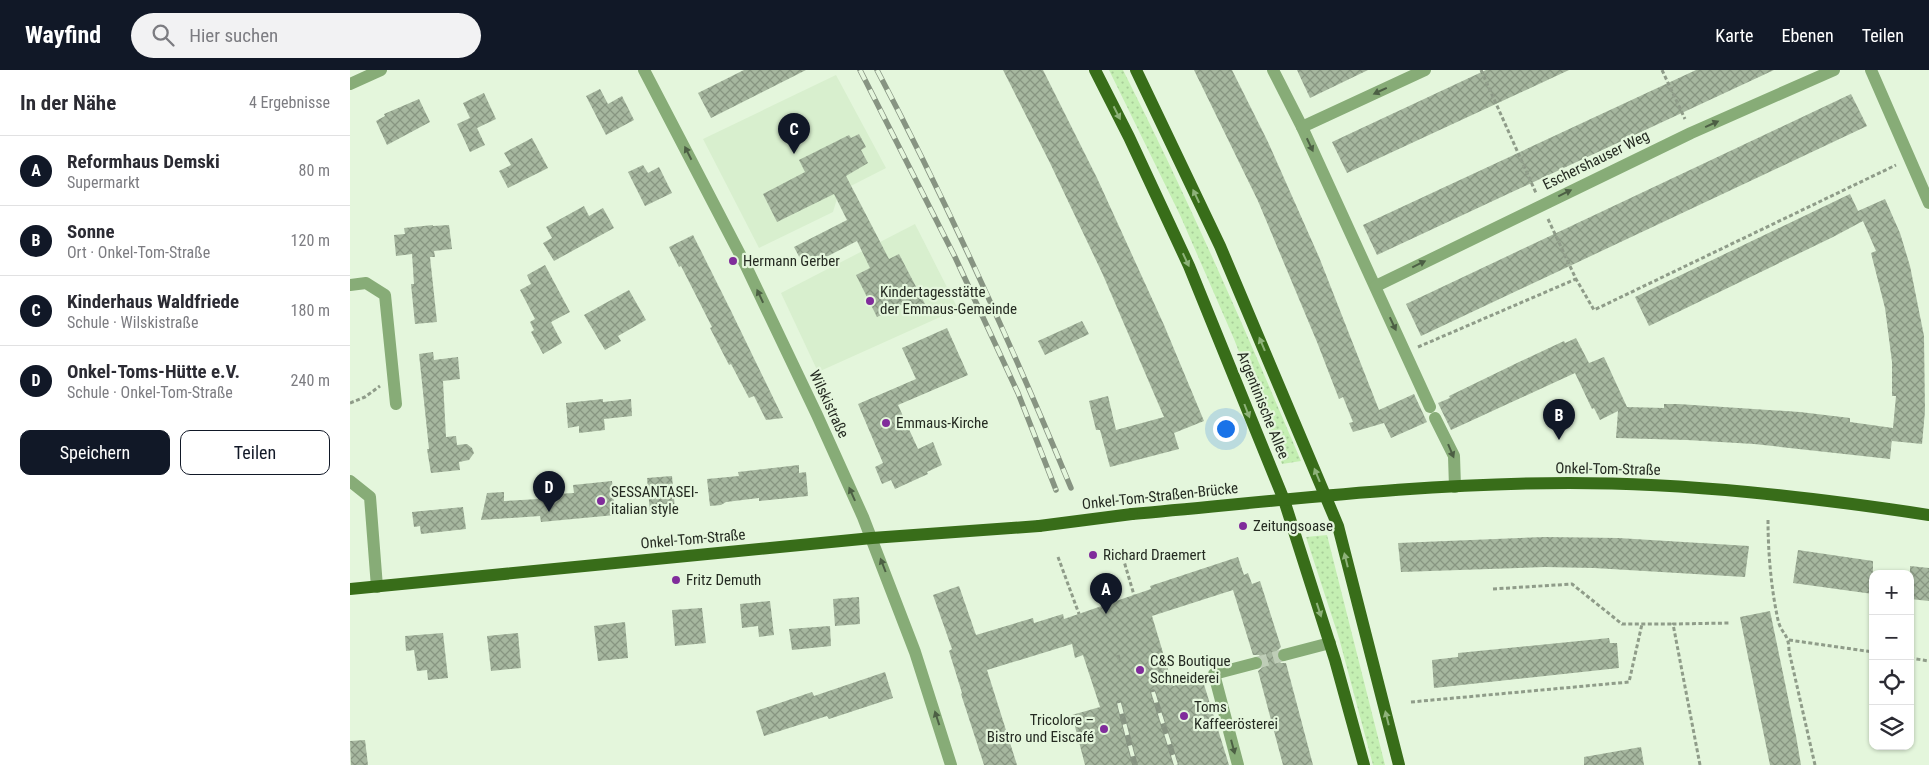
<!DOCTYPE html>
<html lang="de">
<head>
<meta charset="utf-8">
<style>
  :root { --surface:#fff; --page:#f2f2f3; --text:#2b2b33; --muted:#7c7c81; --line:#e1e1e2; --accent:#111827 }
  body { margin:0; font-family:"Roboto Condensed",sans-serif; background:var(--page); color:var(--text) }
  .controls { position:absolute; right:15px; bottom:15px; display:grid; overflow:hidden; border-radius:10px; box-shadow:0 1px 4px #0004 }
  .controls button { width:45px; height:45px; display:grid; place-items:center; padding:0; border:0; border-bottom:1px solid var(--line); background:var(--surface); color:var(--text); font:25px sans-serif }
  .you { position:absolute; left:875px; top:358px; width:18px; height:18px; margin:-12px; border:4px solid #fff; border-radius:50%; background:#1a73e8; box-shadow:0 0 0 8px #1a73e833 }
  .badge { display:grid; place-items:center; width:32px; height:32px; border-radius:50%; background:var(--accent); color:#fff; font-size:16px; font-weight:700 }
  .pin { position:absolute; translate:-50% -41px; filter:drop-shadow(0 1px 2px #0008) }
  .pin::after { content:''; position:absolute; top:26px; width:18px; height:15px; background:inherit; clip-path:polygon(0 0,100% 0,50% 100%) }
  .list { margin:0; padding:0; list-style:none }
  h2 { display:flex; justify-content:space-between; align-items:center; height:65px; margin:0; padding:0 20px; font-size:21px }
  h2 small { font-size:16px; font-weight:400; color:var(--muted) }
  .list li { display:grid; grid-template-columns:32px 1fr auto; gap:15px; align-items:center; box-sizing:border-box; height:70px; padding:0 20px; border-top:1px solid var(--line) }
  .list b { display:block; font-size:19px; white-space:nowrap }
  .list p { margin:0; font-size:16px; white-space:nowrap; color:var(--muted) }
  .list em { font-size:16px; font-style:normal; color:var(--muted) }
  .actions { display:flex; gap:10px; padding:15px 20px }
  .actions a { flex:1; padding:11px 0; border:1px solid var(--accent); border-radius:10px; text-align:center; font-size:18px; color:var(--accent) }
  .actions .main { background:var(--accent); color:#fff }
  .icon { flex:none; width:28px; height:28px; fill:none; stroke:currentColor; stroke-width:2; stroke-linecap:round; stroke-linejoin:round }
  .map { position:relative; flex:none; width:1579px; height:695px; overflow:hidden }
  header { display:flex; align-items:center; gap:30px; box-sizing:border-box; height:70px; padding:0 25px; background:var(--accent); color:#fff }
  header strong { font-size:24px }
  nav { display:flex; gap:28px; margin-inline-start:auto; font-size:18px }
  .search { width:350px; height:45px; background:var(--page); display:flex; align-items:center; gap:12px; box-sizing:border-box; padding:0 18px; border-radius:28px; color:var(--muted); font-size:19px }
  main { display:flex }
  aside { flex:1; background:var(--surface) }
  .map>svg:first-child { display:block }
  .built { fill:#d8efce }
  .grass { fill:url(#grass-dots) }
  .building { fill:url(#building-cross-hatch) }
  .lines { fill:none; stroke-linecap:round; stroke-linejoin:round }
  .minor-tunnel { stroke:#becdb7; stroke-width:12; stroke-dasharray:12 6; stroke-linecap:butt }
  .path { stroke:#8f9c89; stroke-width:3; stroke-dasharray:4 2.5; stroke-linecap:butt }
  .minor { stroke:#87ac77; stroke-width:12 }
  .major { stroke:#386d19; stroke-width:12 }
  .rail-casing { stroke:#879482; stroke-width:5.5 }
  .rail { stroke:#e4f6dc; stroke-width:4; stroke-dasharray:11; stroke-linecap:butt }
  .major-bridge { stroke:#386d19; stroke-width:12 }
  .oneway { fill:#4c5f44 }
  .oneway2 { fill:#8eb27a }
  .poi-dot { fill:#802c9b; stroke:#e4f6dc; stroke-width:2 }
  .labels { text-anchor:middle; dominant-baseline:central; stroke-width:4.5; stroke-linejoin:round; paint-order:stroke }
  .street-label { font-size:15px; fill:#252b22; stroke:#e4f6dc }
  .poi-label { font-size:15px; fill:#252b22; stroke:#e4f6dc; text-anchor:start }
</style>
</head>
<body>
<header>
<strong>Wayfind</strong>
<div class="search"><svg class="icon" aria-label="search" viewBox="0 0 24 24"><circle cx="10" cy="10" r="6"/><path d="M15 15l6 6"/></svg>Hier suchen</div>
<nav><a>Karte</a><a>Ebenen</a><a>Teilen</a></nav>
</header>
<main>
<aside>
<h2>In der Nähe<small>4 Ergebnisse</small></h2>
<ul class="list">
<li><span class="badge">A</span><div><b>Reformhaus Demski</b><p>Supermarkt</p></div><em>80 m</em></li>
<li><span class="badge">B</span><div><b>Sonne</b><p>Ort · Onkel-Tom-Straße</p></div><em>120 m</em></li>
<li><span class="badge">C</span><div><b>Kinderhaus Waldfriede</b><p>Schule · Wilskistraße</p></div><em>180 m</em></li>
<li><span class="badge">D</span><div><b>Onkel-Toms-Hütte e.V.</b><p>Schule · Onkel-Tom-Straße</p></div><em>240 m</em></li>
</ul>
<div class="actions"><a class="main">Speichern</a><a>Teilen</a></div>
</aside>
<div class="map">
<svg width="1579" height="695" viewBox="0 0 1579 695">
  <defs>
    <pattern id="grass-dots" width="8" height="8" patternUnits="userSpaceOnUse" patternTransform="scale(1.25)"><rect width="8" height="8" fill="#c4efb2"/><path d="M2 2h.1M6 6h.1" fill="none" stroke="#a8cd99" stroke-width="1.8" stroke-linecap="round"/></pattern>
    <pattern id="building-cross-hatch" width="8" height="8" patternUnits="userSpaceOnUse" patternTransform="scale(1.25)"><rect width="8" height="8" fill="#a6b79f"/><path d="M0 0l8 8M0 8l8-8" fill="none" stroke="#879581"/></pattern>
  </defs>
  <rect width="100%" height="100%" fill="#e4f6dc"/>
  <!-- built -->
  <g class="built">
    <path d="M486 5 536 98 489 122 483 142 409 178 353 69Z"/>
    <path d="M565 154 608 239 468 302 431 223Z"/>
  </g>
  <!-- grass -->
  <g class="grass">
    <path d="M759 0H773C838 128 895 259 951 391L932 394 884 269 830 145Z"/>
    <path d="M977 465 1035 695H1023L989 568 956 467Z"/>
  </g>
  <!-- building -->
  <g class="building">
    <path d="M394 0H456L361 48 348 23Z"/>
    <path d="M653 0H693L747 108 814 255 854 351 824 363 829 379 760 397 750 360H746L739 331 758 326 766 360 814 347 753 205 700 93Z"/>
    <path d="M844 0H882L918 72 969 187 1029 340 1064 324 1077 352 1041 368 1034 353 1003 362 999 353 1003 352 993 327 989 329 967 272 908 131Z"/>
    <path d="M947 0H1018L960 28Z"/>
    <path d="M1136 0H1219L997 103 982 72Z"/>
    <path d="M1346 0H1424L1027 185 1013 155Z"/>
    <path d="M250 19 258 34 272 26 284 50 256 65 236 26Z"/>
    <path d="M134 23 146 49 127 58 135 75 120 82 107 54 120 48 113 33Z"/>
    <path d="M1501 24 1517 56 1071 266 1056 234Z"/>
    <path d="M69 29 80 52 37 75 26 51 35 46 34 44Z"/>
    <path d="M509 64 516 77 511 80 518 93 496 106 539 189 549 184 575 234 560 242 556 233 527 247 506 205 520 198 507 171 455 198 444 177 497 150 484 124 427 152 413 124 455 102 449 90 499 65 501 68Z"/>
    <path d="M182 68 198 98 158 118 149 101 161 95 154 83Z"/>
    <path d="M293 95 298 103 309 97 322 123 295 136 278 102Z"/>
    <path d="M1500 124 1509 143 1508 141 1535 129 1550 163 1560 196 1574 266 1575 341 1572 374 1542 371V368L1540 389 1404 374 1337 370 1266 368 1268 341 1250 350 1244 338 1242 339 1225 303 1101 360 1088 333 1100 328 1099 326 1167 293 1214 271 1215 273 1226 268 1239 293 1254 287 1277 337 1314 338V334H1328L1450 342 1500 348V352L1543 358 1546 326H1542V292L1535 238 1521 183 1526 181 1513 151 1483 167 1299 256 1285 227Z"/>
    <path d="M234 136 239 146 253 138 264 158 204 191 193 173 202 168 196 157Z"/>
    <path d="M83 155V156L99 155 102 179 84 181 85 187H80L87 252 65 254 61 214H64L62 184 46 186 44 165 55 164 54 158Z"/>
    <path d="M343 165 381 241 433 348 416 350 404 326 399 328 381 294 379 295 360 258 362 257 331 196 329 197 319 177Z"/>
    <path d="M195 195 220 242 201 252 212 273 193 284 181 262 184 260 180 252 185 249 170 220 181 214 177 205Z"/>
    <path d="M279 220 296 250 268 266 271 271 255 280 234 245Z"/>
    <path d="M732 251 739 264 695 285 688 271Z"/>
    <path d="M597 258 618 305 548 335 568 379 583 372 592 395 577 402 578 404 545 419 541 410 532 414 525 397 533 393 508 334 566 309 552 278Z"/>
    <path d="M83 282 84 290 108 287 110 309 93 311 96 367 106 366 107 375 117 374 122 378 124 383 119 390 109 392 110 400 81 403 77 379H79L69 284Z"/>
    <path d="M253 329V332L281 329 282 346 254 349 255 360 229 363V356L218 358 216 333Z"/>
    <path d="M449 395V403L456 402 458 426 409 431V428L376 432 371 435 360 436 357 409 389 406 388 402Z"/>
    <path d="M322 406 325 439 300 442 297 408Z"/>
    <path d="M262 411 265 445 191 452 190 446 131 450 137 423 154 422V431L189 429V425L224 423 223 415Z"/>
    <path d="M113 437 116 459 71 464 70 456 64 457 62 442Z"/>
    <path d="M1195 467 1268 468 1399 476 1395 507 1244 498 1195 497 1051 502 1048 473Z"/>
    <path d="M1448 480 1523 491V524L1443 513Z"/>
    <path d="M888 487 894 505 898 503 902 514 910 511 931 577 926 582V588L931 593H936L963 695H933L908 601 914 596V590L909 585H903L883 520 802 546 823 616 852 608 879 695H735L722 645 750 637 733 585 725 588 722 574 637 600 667 695H634L611 624 612 623 599 581 602 579 583 525 609 516 626 565 683 548 684 553 713 544 714 549 801 519 800 516Z"/>
    <path d="M1560 496 1579 498V531L1560 529Z"/>
    <path d="M509 527 510 554 485 556 483 529Z"/>
    <path d="M420 531 424 565 409 567 408 556 392 558 390 534Z"/>
    <path d="M352 538 356 573 325 576 322 540Z"/>
    <path d="M1420 541 1446 666 1451 695H1420L1390 547Z"/>
    <path d="M275 552 278 588 248 591 244 556Z"/>
    <path d="M480 556 481 576 442 580 439 559Z"/>
    <path d="M93 563 98 608 78 610 77 600 67 601 64 580 56 581 55 566Z"/>
    <path d="M168 563 171 598 141 601 137 566Z"/>
    <path d="M1259 568 1260 573H1267L1269 598 1084 618 1082 590 1108 587V583Z"/>
    <path d="M535 602 543 628 479 649 477 646 414 666 406 641 462 622 464 626Z"/>
    <path d="M15 670 18 695H1L0 671Z"/>
    <path d="M1291 677 1294 695H1234V687Z"/>
  </g>
  <g class="lines">
    <!-- minor-tunnel -->
    <path class="minor-tunnel" d="M906 593 934 585"/>
    <!-- path -->
    <g class="path">
      <path d="M1131 0 1186 123"/>
      <path d="M1312 0 1335 49"/>
      <path d="M1198 149 1226 209 1244 240 1546 95"/>
      <path d="M1068 277 1226 209"/>
      <path d="M0 333 15 327 30 316"/>
      <path d="M1418 450C1418 482 1421 518 1428 550 1431 564 1439 563 1439 581L1465 695"/>
      <path d="M958 458 972 457"/>
      <path d="M771 481 784 525"/>
      <path d="M708 487 729 544"/>
      <path d="M1143 519 1222 514 1272 554H1323"/>
      <path d="M1439 570 1523 582"/>
      <path d="M768 585 770 592"/>
      <path d="M1560 588 1579 591"/>
      <path d="M1061 632 1279 612 1292 554"/>
      <path d="M1350 695 1323 554 1380 553"/>
    </g>
    <!-- minor -->
    <g class="minor">
      <path d="M294 0 395 194 467 345 513 447 565 582 601 695"/>
      <path d="M923 0 952 57 1080 337"/>
      <path d="M1521 0 1579 133"/>
      <path d="M0 14 31 0"/>
      <path d="M952 57 1075 0"/>
      <path d="M0 215 16 213 35 225 46 334"/>
      <path d="M1026 216 1341 63 1484 0"/>
      <path d="M1085 348 1104 386 1105 417"/>
      <path d="M0 411 20 427 27 517"/>
      <path d="M934 585 980 573"/>
      <path d="M888 695 864 604 906 593"/>
    </g>
    <!-- major -->
    <g class="major">
      <path d="M745 0 779 67 839 196 934 430 985 590 1014 695"/>
      <path d="M786 0 870 176 988 456 1049 695"/>
      <path d="M782 444C928 431 1073 413 1219 413 1340 413 1460 427 1579 445"/>
      <path d="M0 519 522 468 689 456"/>
    </g>
    <!-- rail casing -->
    <g class="rail-casing">
      <g id="rail">
        <path d="M510 0 605 187 668 323 706 420"/>
        <path d="M527 0C599 136 662 276 721 418"/>
        <path d="M803 622 826 695"/>
        <path d="M769 633 785 695"/>
      </g>
    </g>
    <!-- rail -->
    <use href="#rail" class="rail"/>
    <!-- major-bridge -->
    <path class="major-bridge" d="M689 456 782 444"/>
  </g>
  <!-- one-way arrows -->
  <defs><path id="oneway-solid" d="M-6-.8H1V-3.2L6.5 0L1 3.2V.8H-6Z" transform="scale(1.25)"/></defs>
  <g class="oneway">
    <use href="#oneway-solid" transform="translate(1030 21) rotate(155)"/>
    <use href="#oneway-solid" transform="translate(1362 54) rotate(-24)"/>
    <use href="#oneway-solid" transform="translate(960 75) rotate(65)"/>
    <use href="#oneway-solid" transform="translate(338 83) rotate(-117)"/>
    <use href="#oneway-solid" transform="translate(1215 123) rotate(-26)"/>
    <use href="#oneway-solid" transform="translate(1069 194) rotate(-26)"/>
    <use href="#oneway-solid" transform="translate(410 226) rotate(-115)"/>
    <use href="#oneway-solid" transform="translate(1043 254) rotate(65)"/>
    <use href="#oneway-solid" transform="translate(1101 381) rotate(67)"/>
    <use href="#oneway-solid" transform="translate(502 424) rotate(-114)"/>
    <use href="#oneway-solid" transform="translate(533 495) rotate(-111)"/>
    <use href="#oneway-solid" transform="translate(587 648) rotate(-108)"/>
    <use href="#oneway-solid" transform="translate(883 677) rotate(75)"/>
  </g>
  <g class="oneway2">
    <use href="#oneway-solid" transform="translate(767 43) rotate(63)"/>
    <use href="#oneway-solid" transform="translate(846 126) rotate(-115)"/>
    <use href="#oneway-solid" transform="translate(836 190) rotate(65)"/>
    <use href="#oneway-solid" transform="translate(912 274) rotate(-113)"/>
    <use href="#oneway-solid" transform="translate(897 341) rotate(69)"/>
    <use href="#oneway-solid" transform="translate(967 405) rotate(-112)"/>
    <use href="#oneway-solid" transform="translate(996 490) rotate(-104)"/>
    <use href="#oneway-solid" transform="translate(969 540) rotate(72)"/>
    <use href="#oneway-solid" transform="translate(1037 648) rotate(-104)"/>
  </g>
  <!-- markers -->
  <g class="poi-dot">
    <circle cx="383" cy="191" r="5"/>
    <circle cx="520" cy="231" r="5"/>
    <circle cx="536" cy="353" r="5"/>
    <circle cx="251" cy="431" r="5"/>
    <circle cx="893" cy="456" r="5"/>
    <circle cx="743" cy="485" r="5"/>
    <circle cx="326" cy="510" r="5"/>
    <circle cx="790" cy="600" r="5"/>
    <circle cx="834" cy="646" r="5"/>
    <circle cx="754" cy="659" r="5"/>
  </g>
  <g class="labels">
    <!-- street labels -->
    <g class="street-label">
      <text transform="translate(1246 90) rotate(-26)">Eschershauser Weg</text>
      <text transform="translate(479 334) rotate(65)">Wilskistraße</text>
      <text transform="translate(913 335) rotate(68)">Argentinische Allee</text>
      <text transform="translate(1258 399) rotate(1)">Onkel-Tom-Straße</text>
      <text transform="translate(810 426) rotate(-6)">Onkel-Tom-Straßen-Brücke</text>
      <text transform="translate(343 469) rotate(-5)">Onkel-Tom-Straße</text>
    </g>
    <!-- poi labels -->
    <g class="poi-label">
      <text x="393" y="191">Hermann Gerber</text>
      <text x="530" y="222">Kindertagesstätte<tspan x="530" dy="17">der Emmaus-Gemeinde</tspan></text>
      <text x="546" y="353">Emmaus-Kirche</text>
      <text x="261" y="422">SESSANTASEI-<tspan x="261" dy="17">italian style</tspan></text>
      <text x="903" y="456">Zeitungsoase</text>
      <text x="753" y="485">Richard Draemert</text>
      <text x="336" y="510">Fritz Demuth</text>
      <text x="800" y="591">C&amp;S Boutique<tspan x="800" dy="17">Schneiderei</tspan></text>
      <text x="844" y="637">Toms<tspan x="844" dy="17">Kaffeerösterei</tspan></text>
      <text x="744" y="650" text-anchor="end">Tricolore –<tspan x="744" dy="17">Bistro und Eiscafé</tspan></text>
    </g>
  </g>
</svg>
<div class="controls">
<button>+</button>
<button>−</button>
<button><svg class="icon" aria-label="locate" viewBox="0 0 24 24"><circle cx="12" cy="12" r="6"/><path d="M12 2v4M12 18v4M2 12h4M18 12h4"/></svg></button>
<button><svg class="icon" aria-label="layers" viewBox="0 0 24 24"><path d="M12 4l9 5-9 5-9-5zM3 14l9 5 9-5"/></svg></button>
</div>
<div class="you"></div>
<div class="pin badge" style="left:756px;top:544px">A</div>
<div class="pin badge" style="left:1209px;top:370px">B</div>
<div class="pin badge" style="left:444px;top:84px">C</div>
<div class="pin badge" style="left:199px;top:442px">D</div>
</div>
</main>
</body>
</html>
